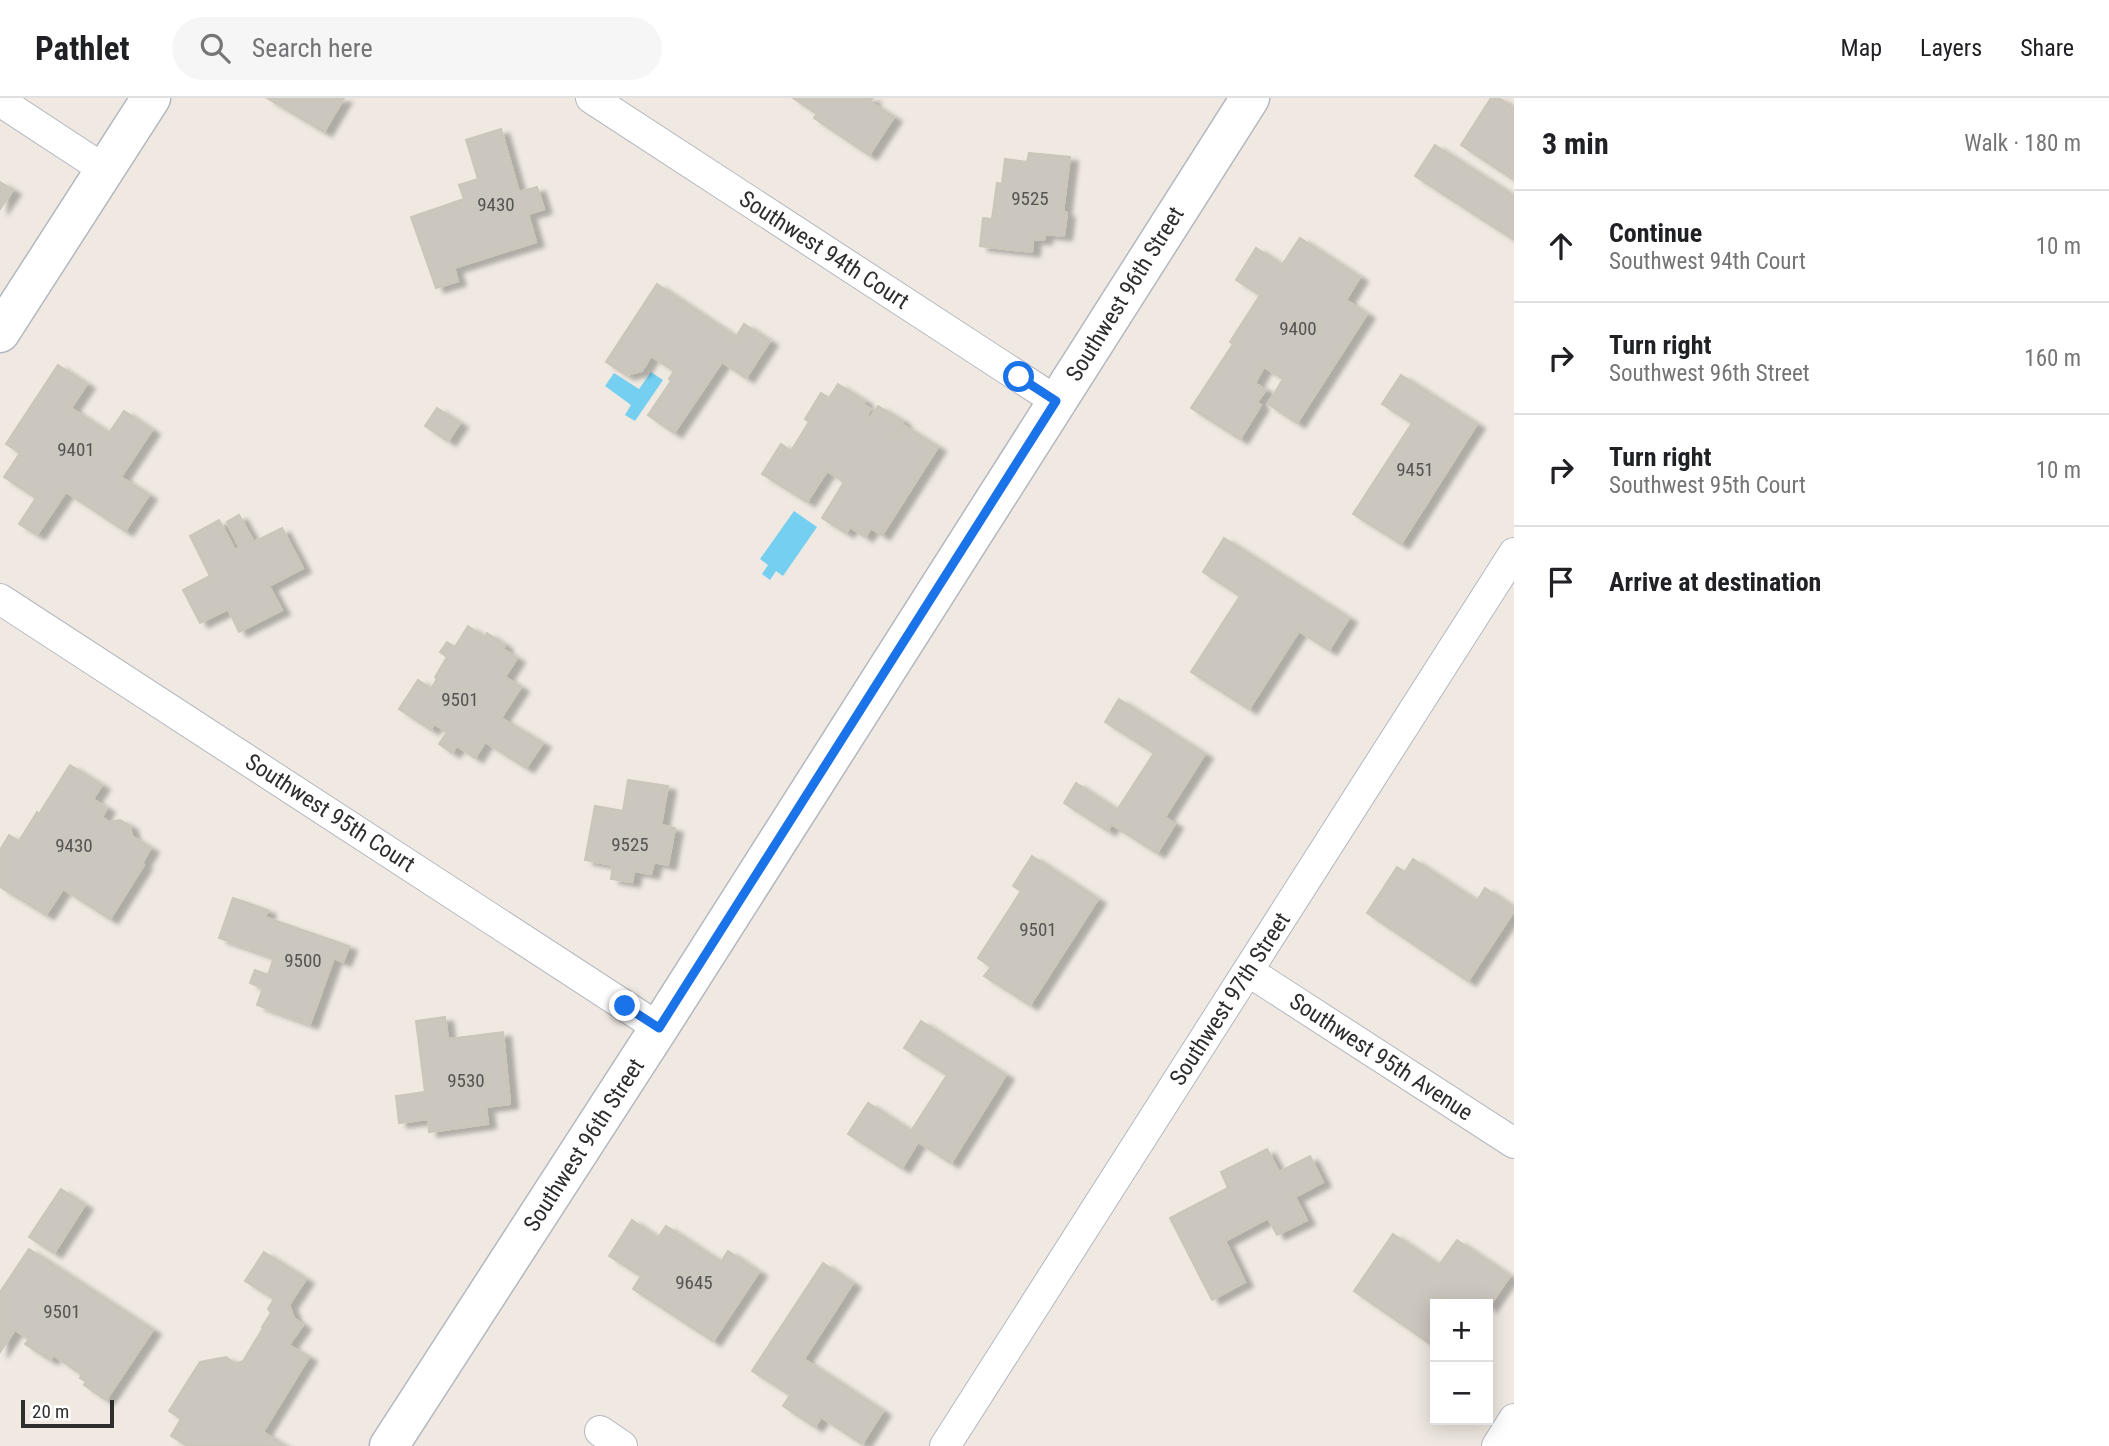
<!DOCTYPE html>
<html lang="en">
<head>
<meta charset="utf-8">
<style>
  :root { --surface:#fff; --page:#f6f6f6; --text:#202124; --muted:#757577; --line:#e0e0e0 }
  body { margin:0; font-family:"Roboto Condensed",sans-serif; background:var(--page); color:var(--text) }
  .controls { position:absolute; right:21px; bottom:21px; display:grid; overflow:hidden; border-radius:0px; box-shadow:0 4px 18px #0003 }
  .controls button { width:63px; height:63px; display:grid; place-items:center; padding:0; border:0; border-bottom:2px solid var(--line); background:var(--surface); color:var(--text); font:35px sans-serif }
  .scale { position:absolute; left:21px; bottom:18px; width:93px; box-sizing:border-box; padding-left:7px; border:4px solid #2e2e2e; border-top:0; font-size:19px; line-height:24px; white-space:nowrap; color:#2e2e2e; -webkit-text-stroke:5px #fff; paint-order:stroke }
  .stop { position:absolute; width:21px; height:21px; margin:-16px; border:5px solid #1a73e8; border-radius:50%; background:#fff }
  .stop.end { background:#1a73e8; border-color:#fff; box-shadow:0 2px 7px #0008 }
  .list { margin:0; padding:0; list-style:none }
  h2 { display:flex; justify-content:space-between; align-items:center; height:91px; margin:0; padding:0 28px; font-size:30px }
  h2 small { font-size:23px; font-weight:400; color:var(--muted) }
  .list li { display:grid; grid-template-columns:46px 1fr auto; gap:21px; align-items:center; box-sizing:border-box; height:112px; padding:0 28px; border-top:2px solid var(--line) }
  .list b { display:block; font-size:26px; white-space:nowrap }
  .list p { margin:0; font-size:23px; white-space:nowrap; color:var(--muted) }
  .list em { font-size:23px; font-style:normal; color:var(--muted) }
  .icon { flex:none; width:38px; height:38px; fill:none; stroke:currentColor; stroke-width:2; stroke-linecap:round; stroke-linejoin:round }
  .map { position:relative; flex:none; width:1514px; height:1348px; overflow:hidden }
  header { display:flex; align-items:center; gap:42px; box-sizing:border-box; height:98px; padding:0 35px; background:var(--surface); border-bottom:2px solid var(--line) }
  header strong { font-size:33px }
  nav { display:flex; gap:38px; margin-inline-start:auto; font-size:24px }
  .search { width:490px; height:63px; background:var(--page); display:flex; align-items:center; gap:18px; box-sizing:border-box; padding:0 24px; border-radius:38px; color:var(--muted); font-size:26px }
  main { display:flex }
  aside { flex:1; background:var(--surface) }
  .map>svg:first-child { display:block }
  .water { fill:#75cff0 }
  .building { fill:#cbc7bf; stroke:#cbc5ba; stroke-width:2; filter:url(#shadow) }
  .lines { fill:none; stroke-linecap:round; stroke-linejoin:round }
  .street-casing { stroke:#b4b7c1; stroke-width:32 }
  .secondary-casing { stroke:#b4b7c1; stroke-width:41 }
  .street { stroke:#fff; stroke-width:30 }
  .secondary { stroke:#fff; stroke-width:38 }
  .route { stroke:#1a73e8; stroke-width:9 }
  .labels { text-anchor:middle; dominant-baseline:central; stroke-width:5; stroke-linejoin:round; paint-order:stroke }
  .number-label { font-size:19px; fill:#555452 }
  .street-label { font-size:23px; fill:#2e2e2e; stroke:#fff }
</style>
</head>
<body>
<header>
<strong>Pathlet</strong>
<div class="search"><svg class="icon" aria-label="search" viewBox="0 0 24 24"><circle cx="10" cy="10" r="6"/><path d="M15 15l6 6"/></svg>Search here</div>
<nav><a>Map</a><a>Layers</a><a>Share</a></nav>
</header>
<main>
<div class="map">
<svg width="1514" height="1348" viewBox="0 0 1514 1348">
  <defs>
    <filter id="shadow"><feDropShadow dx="8" dy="4.5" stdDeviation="2" flood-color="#0004"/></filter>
  </defs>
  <rect width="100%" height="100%" fill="#efe9e1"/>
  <!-- water -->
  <g class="water">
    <path d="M651 274 663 282 635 323 625 317 631 307 605 288 614 275 639 291Z"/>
    <path d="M794 413 817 429 783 478 776 473 770 482 762 476 768 467 760 461Z"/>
  </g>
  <!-- building -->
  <g class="building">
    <path d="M267 0H344L324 34Z"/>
    <path d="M793 0H873L870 4 894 19 869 57 814 20 817 16Z"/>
    <path d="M1491 0H1499L1514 10V82L1461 47Z"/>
    <path d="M501 31 519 94 537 89 544 111 528 116 536 144 454 170 458 183 436 190 411 119 464 101 459 87 478 81 466 42Z"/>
    <path d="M1435 47 1514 98V142L1415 78Z"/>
    <path d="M1029 55 1070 59 1063 114 1067 115 1064 138 1045 136 1044 142 1033 141 1032 154 980 148 983 120 992 121 997 85 1002 86 1005 61 1027 64Z"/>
    <path d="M0 84 13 92 0 111Z"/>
    <path d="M1300 140 1360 179 1346 202 1367 216 1297 325 1268 306 1283 281 1264 269 1255 285 1266 292 1257 304 1261 307 1240 341 1191 310 1233 246 1230 244 1260 197 1236 182 1256 150 1282 167Z"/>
    <path d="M657 186 736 239 744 226 770 243 746 280 722 264 674 335 648 317 671 283 669 281 674 273 651 258 642 273 626 277 606 264Z"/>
    <path d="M58 267 87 286 71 310 109 335 124 313 152 332 121 379 149 397 125 433 66 394 37 437 19 426 36 400 4 379 20 355 6 346Z"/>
    <path d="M1401 277 1477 326 1401 446 1353 416 1412 325 1382 306Z"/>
    <path d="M838 286 865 303 863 306 871 311 867 317 870 320 878 308 903 323 895 335 897 337 903 327 938 349 882 437 871 430 865 439 850 429 846 435 822 420 844 384 827 373 807 404 762 376 781 346 791 353 809 324 805 321 821 295 829 300Z"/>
    <path d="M437 310 460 325 448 343 425 328Z"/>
    <path d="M239 417 254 444 282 430 303 470 269 488 282 512 239 534 228 511 200 525 183 492 210 478 190 438 219 422 235 452 240 449 227 424Z"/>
    <path d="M1224 440 1349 520 1329 552 1299 533 1249 611 1191 574 1240 498 1203 474Z"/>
    <path d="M468 528 484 539 487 535 505 547 503 551 517 560 505 579 521 589 501 620 543 645 526 670 485 644 475 660 457 648 452 655 439 646 447 634 434 626 431 632 399 611 418 582 431 591 437 581 435 579 447 559 440 554 447 544 455 549Z"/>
    <path d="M1119 601 1205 656 1165 719 1175 726 1157 755 1111 726 1108 733 1064 705 1076 685 1117 712 1154 655 1105 624Z"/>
    <path d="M70 667 102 687 93 701 107 710 102 719 109 724 120 722 130 728 132 738 151 750 142 765 144 767 110 821 63 791 46 817 0 789V752L9 737 19 743 37 714 39 716Z"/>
    <path d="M628 682 668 688 661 727 675 730 668 767 654 764 651 776 634 773 632 784 611 781 613 767 585 762 595 708 623 713Z"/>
    <path d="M1032 758 1098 801 1030 907 984 878 991 869 978 860 1021 793 1013 788Z"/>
    <path d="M1413 761 1477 803 1485 790 1514 810V813L1468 883 1367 815 1397 769 1405 774Z"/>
    <path d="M233 800 268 812 265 819 349 848 343 864 334 860 310 926 257 907 263 890 250 885 255 872 268 877 274 859 219 840Z"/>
    <path d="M445 919 448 941 503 934 510 1006 486 1009 488 1026 429 1034 428 1021 399 1025 396 998 425 994 416 923Z"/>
    <path d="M921 923 1006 977 951 1065 918 1044 902 1070 848 1036 868 1005 911 1033 947 977 904 950Z"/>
    <path d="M1267 1051 1279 1074 1310 1058 1323 1084 1295 1099 1307 1122 1277 1137 1268 1120 1225 1143 1245 1184 1212 1202 1170 1120 1228 1090 1221 1074Z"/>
    <path d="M61 1091 85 1107 54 1155 29 1139Z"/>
    <path d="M632 1122 658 1140 666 1128 721 1164 728 1153 759 1174 713 1243 633 1191 641 1178 609 1158Z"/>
    <path d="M1393 1136 1439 1167 1457 1142 1510 1178 1488 1210V1206H1435V1249L1354 1193Z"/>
    <path d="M29 1151 153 1232 106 1302 84 1287 86 1284 80 1280 82 1277 53 1257 50 1262 25 1246 29 1241 15 1232 0 1254V1194Z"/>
    <path d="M264 1154 306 1181 289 1207 294 1220 303 1227 289 1247 309 1259 263 1334 284 1347 188 1348 171 1338 181 1321 169 1313 200 1264 226 1259 236 1266 243 1263 263 1230 262 1229 271 1215 268 1211 274 1201 245 1183Z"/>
    <path d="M823 1165 853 1185 804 1261 883 1313 862 1346 821 1319 815 1329 783 1308 790 1297 752 1273Z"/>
  </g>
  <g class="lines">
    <!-- street casing -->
    <g class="street-casing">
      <g id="street">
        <path d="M591 0 1056 303"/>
        <path d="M0 3 105 72"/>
        <path d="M0 501 659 930"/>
        <path d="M1248 873 1514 1045"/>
        <path d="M600 1333 622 1348"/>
        <path d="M945 1348 1514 455"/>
        <path d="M1497 1348 1514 1321"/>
      </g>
    </g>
    <!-- secondary casing -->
    <g class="secondary-casing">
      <g id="secondary">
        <path d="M0 235 151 0"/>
        <path d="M389 1348 659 930 1250 0"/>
      </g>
    </g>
    <!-- street -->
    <use href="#street" class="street"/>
    <!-- secondary -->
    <use href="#secondary" class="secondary"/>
  </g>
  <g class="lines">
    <!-- route -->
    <path class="route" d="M625 908 659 930 1056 303 1019 279"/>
  </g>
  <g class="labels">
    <!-- number labels -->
    <g class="number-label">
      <text x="1030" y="100">9525</text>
      <text x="496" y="106">9430</text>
      <text x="1298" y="230">9400</text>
      <text x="76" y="351">9401</text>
      <text x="1415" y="371">9451</text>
      <text x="460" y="601">9501</text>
      <text x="630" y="746">9525</text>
      <text x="74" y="747">9430</text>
      <text x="1038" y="831">9501</text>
      <text x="303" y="862">9500</text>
      <text x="466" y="982">9530</text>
      <text x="694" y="1184">9645</text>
      <text x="62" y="1213">9501</text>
    </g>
    <!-- street labels -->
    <g class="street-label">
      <text transform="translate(824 152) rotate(33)">Southwest 94th Court</text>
      <text transform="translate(1125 196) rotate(-58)">Southwest 96th Street</text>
      <text transform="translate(330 715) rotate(33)">Southwest 95th Court</text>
      <text transform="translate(1230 901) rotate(-57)">Southwest 97th Street</text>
      <text transform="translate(1381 959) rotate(33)">Southwest 95th Avenue</text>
      <text transform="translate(584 1047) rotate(-57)">Southwest 96th Street</text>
    </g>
  </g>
</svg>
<div class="controls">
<button>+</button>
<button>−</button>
</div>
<div class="scale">20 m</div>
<div class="stop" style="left:1019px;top:279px"></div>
<div class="stop end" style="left:625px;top:908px"></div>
</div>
<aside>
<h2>3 min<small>Walk · 180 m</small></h2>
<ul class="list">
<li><svg class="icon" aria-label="ahead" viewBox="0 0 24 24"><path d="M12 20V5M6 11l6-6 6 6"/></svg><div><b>Continue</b><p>Southwest 94th Court</p></div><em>10 m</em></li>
<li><svg class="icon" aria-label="right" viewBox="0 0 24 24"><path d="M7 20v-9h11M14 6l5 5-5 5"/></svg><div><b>Turn right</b><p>Southwest 96th Street</p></div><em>160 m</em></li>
<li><svg class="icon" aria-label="right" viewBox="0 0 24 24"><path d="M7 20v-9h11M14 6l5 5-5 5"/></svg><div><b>Turn right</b><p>Southwest 95th Court</p></div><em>10 m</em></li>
<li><svg class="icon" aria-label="arrive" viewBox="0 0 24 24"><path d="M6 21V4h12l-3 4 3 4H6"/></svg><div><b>Arrive at destination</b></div></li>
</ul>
</aside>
</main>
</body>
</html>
